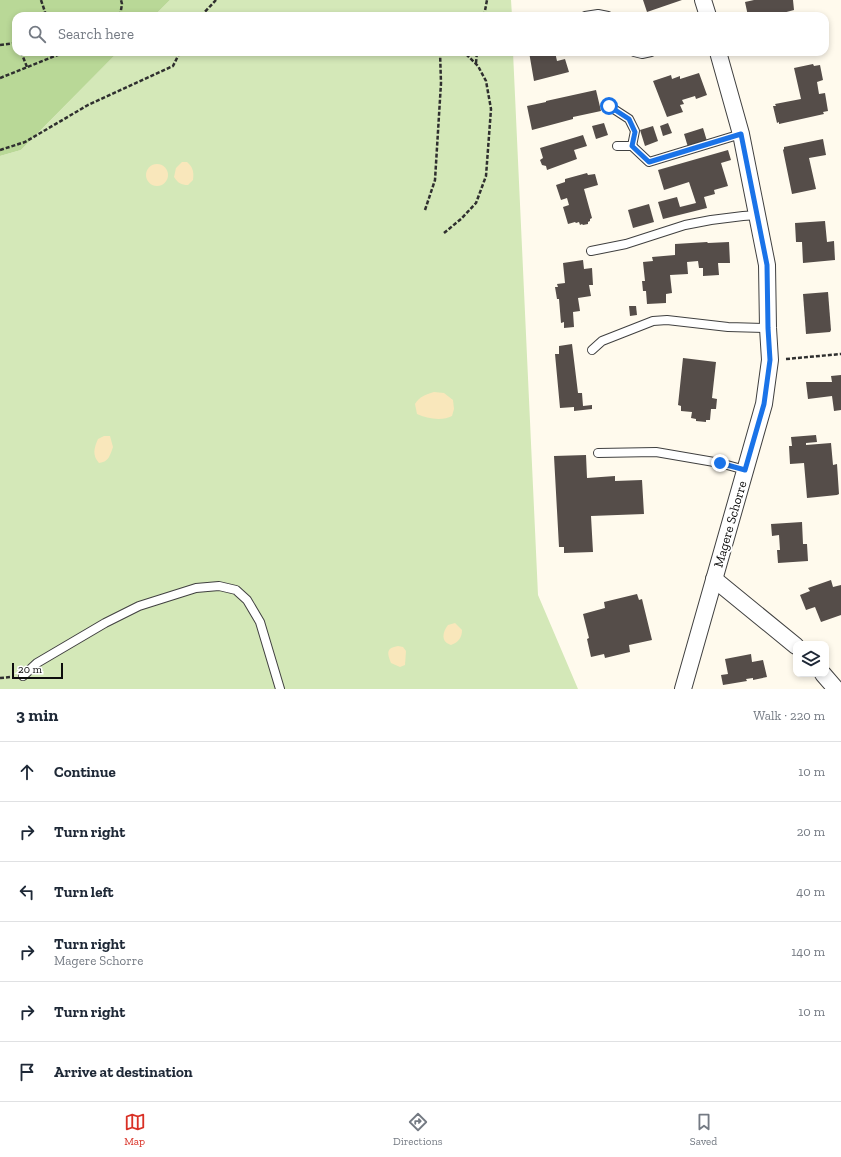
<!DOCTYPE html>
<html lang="en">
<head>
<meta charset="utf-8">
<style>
  :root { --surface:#fff; --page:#f6f6f7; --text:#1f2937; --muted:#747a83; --line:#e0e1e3; --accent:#d93025 }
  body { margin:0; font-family:"Zilla Slab",serif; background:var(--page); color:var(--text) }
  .controls { position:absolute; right:12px; bottom:12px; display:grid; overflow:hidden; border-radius:8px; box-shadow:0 2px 6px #0003 }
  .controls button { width:36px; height:36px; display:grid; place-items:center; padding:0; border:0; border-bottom:1px solid var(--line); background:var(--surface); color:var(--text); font:20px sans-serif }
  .scale { position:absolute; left:12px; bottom:10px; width:51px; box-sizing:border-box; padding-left:4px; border:2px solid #0d0d0d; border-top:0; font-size:11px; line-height:14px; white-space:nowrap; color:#0d0d0d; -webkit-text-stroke:3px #fff; paint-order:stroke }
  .stop { position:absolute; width:12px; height:12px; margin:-9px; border:3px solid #1a73e8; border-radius:50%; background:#fff }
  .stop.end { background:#1a73e8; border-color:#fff; box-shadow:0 1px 4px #0008 }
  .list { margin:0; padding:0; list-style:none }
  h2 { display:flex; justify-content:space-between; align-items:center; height:52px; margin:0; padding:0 16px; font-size:17px }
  h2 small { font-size:13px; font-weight:400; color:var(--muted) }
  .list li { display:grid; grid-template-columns:26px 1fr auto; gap:12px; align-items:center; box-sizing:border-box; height:60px; padding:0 16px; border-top:1px solid var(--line) }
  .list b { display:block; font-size:15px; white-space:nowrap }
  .list p { margin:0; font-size:13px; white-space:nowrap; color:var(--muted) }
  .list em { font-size:13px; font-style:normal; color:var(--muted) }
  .icon { flex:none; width:22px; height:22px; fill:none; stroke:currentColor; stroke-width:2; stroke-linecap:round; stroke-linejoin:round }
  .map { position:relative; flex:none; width:841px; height:689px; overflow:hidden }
  .search { position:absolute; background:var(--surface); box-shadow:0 2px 6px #0003; left:12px; right:12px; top:12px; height:44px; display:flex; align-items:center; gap:10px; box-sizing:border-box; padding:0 14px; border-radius:12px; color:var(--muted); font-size:15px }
  .sheet { height:412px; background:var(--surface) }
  nav { display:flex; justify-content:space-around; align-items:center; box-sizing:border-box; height:56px; border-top:1px solid var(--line); background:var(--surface); font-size:11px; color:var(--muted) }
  nav a { display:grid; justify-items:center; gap:2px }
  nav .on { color:var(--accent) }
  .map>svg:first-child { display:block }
  .green { fill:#d4e8b8 }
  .forest { fill:#b9d897 }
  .sand { fill:#f9e7bb }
  .building { fill:#554d49 }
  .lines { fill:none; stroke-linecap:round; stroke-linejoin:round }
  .service-casing { stroke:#404040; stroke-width:10 }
  .minor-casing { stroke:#404040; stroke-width:18 }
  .path { stroke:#2f2f2f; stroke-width:2.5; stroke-dasharray:4 2; stroke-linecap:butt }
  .service { stroke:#fff; stroke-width:8 }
  .minor { stroke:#fff; stroke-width:16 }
  .route { stroke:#1a73e8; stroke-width:5 }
  .labels { text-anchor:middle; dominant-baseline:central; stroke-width:4; stroke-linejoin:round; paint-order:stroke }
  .street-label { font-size:13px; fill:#0d0d0d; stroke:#fff }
</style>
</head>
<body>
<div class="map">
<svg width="841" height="689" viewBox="0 0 841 689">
  <rect width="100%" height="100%" fill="#fffaed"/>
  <!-- green -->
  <g class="green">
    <path d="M170 0H511L512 16H154Z"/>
    <path d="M118 52H513L538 595 578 689H0V156L21 150Z"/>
  </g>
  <!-- forest -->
  <path class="forest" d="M0 0H170L154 16H16V52H118L21 150 0 156Z"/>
  <!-- sand -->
  <g class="sand">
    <path d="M182 162H187C193 167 194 172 193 180L188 185C181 185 178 183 174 177L176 168Z"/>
    <circle cx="157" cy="175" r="11"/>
    <path d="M434 392 444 393 453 400 454 409 452 416C443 421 427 419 417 414L415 404C420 396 425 395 434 392Z"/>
    <path d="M104 436H110L113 447C110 455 109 462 99 463 92 455 94 448 98 439Z"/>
    <path d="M455 623 462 630C462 637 459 642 451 645 441 642 442 633 448 625Z"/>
    <path d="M398 646 403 647 406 651 405 665 400 667 391 663C387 653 386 648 398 646Z"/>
  </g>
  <!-- building -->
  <g class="building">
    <path d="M643 0H682L647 12Z"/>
    <path d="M754 0H793L794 10 779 14V16H748L745 2Z"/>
    <path d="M529 52H555L557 61 565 59 569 72 534 81Z"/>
    <path d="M813 64 814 66 820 65 823 80 817 82 819 94 825 93 828 111 823 112 824 114 779 124V122L777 123 773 106H776L775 104 801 99 794 68Z"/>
    <path d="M699 73 707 95 696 99 695 96 682 100 684 104 680 105 683 112 667 117 653 81 671 75 672 79 680 76V79Z"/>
    <path d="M596 90 601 111 573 117V119L532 130 527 106 546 102V101Z"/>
    <path d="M604 123 608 135 596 139 592 126Z"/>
    <path d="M668 123 672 133 663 136 660 126Z"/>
    <path d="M653 126 658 141 645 146 640 130Z"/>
    <path d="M703 128 707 141 688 147 684 134Z"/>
    <path d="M583 135 587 146 574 150 577 159 547 170 546 166 542 165 540 160 543 158 540 148Z"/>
    <path d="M823 139 826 155 809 158 816 189 792 194 783 150 784 149V147Z"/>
    <path d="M728 150 731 160 721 163 728 186 714 190 715 194 704 197 707 208 663 219 658 202 677 197 680 207 696 203 689 182 664 190 658 170Z"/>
    <path d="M587 173 588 175 595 174 598 185 584 189 592 218 590 219V221L588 222V224L583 225 582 224 580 225 579 222 576 223 575 222 568 224 563 207 569 205 567 198 561 200 556 185 565 182V179Z"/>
    <path d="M649 204 654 222 633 228 628 210Z"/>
    <path d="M825 221 827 242 834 241 835 260 803 263 802 242H796L795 223Z"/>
    <path d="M707 242 708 243 729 242 730 263H718L719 275 703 276V268H699L698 261 687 262 688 274 670 275 672 293 666 294V303L647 304 646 291H643L642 281H645L643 262 653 261 652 257 675 255V244Z"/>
    <path d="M583 260 584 269 592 268 593 285H589L591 296 578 298 580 311 573 312 574 327 564 328V322L561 323 559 299H557L555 287H558L557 284 565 283 563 263Z"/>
    <path d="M828 292 831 330 830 332 806 334 803 294Z"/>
    <path d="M629 306H636L637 315 630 316Z"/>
    <path d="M572 344 578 393H582L583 406 592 405V409L574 411V407L560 408 555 354H559V346Z"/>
    <path d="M683 358 716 362 712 398 717 399 716 409H711L710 420H706V422L696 421V419L691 418 692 412 681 411V406L678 405Z"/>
    <path d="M841 375V410L834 411 832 396 808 399 806 382H832L831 376Z"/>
    <path d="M816 435 817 442 806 443V445L831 443 833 465 837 464 839 494 837 495 807 498 804 463 790 464 789 446H792L791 437Z"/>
    <path d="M586 455 587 478 615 476V481L642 480 644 514 591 516 593 552 564 553V547H559L554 456Z"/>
    <path d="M802 522 803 544H807L808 561 778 563 777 550H780L779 535 772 536 771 524Z"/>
    <path d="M831 580 833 587 841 585V615L821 622 815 607 806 610 800 595 810 591 808 588Z"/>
    <path d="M637 594 639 600 642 599 652 640 629 645 630 652 605 658 604 654 591 657 587 639 589 638 583 614 605 608 604 602Z"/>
    <path d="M751 654 752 662 763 660 767 677 753 680V678L746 679 747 681 723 685 721 675 728 674 725 659Z"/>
  </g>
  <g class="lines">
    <!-- service casing -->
    <g class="service-casing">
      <g id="service">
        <path d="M585 16 598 14 608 16"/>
        <path d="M634 52 642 54 651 52"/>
        <path d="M609 106 629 119 635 131 632 146"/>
        <path d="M617 146H632L649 162 741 134"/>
        <path d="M591 251 626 244 685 225 711 220 743 216 758 215"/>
        <path d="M592 350 602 341 653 321 667 320 728 327 768 328"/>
        <path d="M598 453 656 452 720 463 745 470"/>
        <path d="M23 676 37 663 105 623 139 606 196 588 219 586 236 590 247 600 260 622 280 689"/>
      </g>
    </g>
    <!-- minor casing -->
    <g class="minor-casing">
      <g id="minor">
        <path d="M703 0 708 16"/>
        <path d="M714 579 796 646"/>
        <path d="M823 674 836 689"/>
        <path d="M683 689 764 404 770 360 768 328 767 265 741 134 718 52"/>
      </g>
    </g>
    <!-- path -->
    <g class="path">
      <path d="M41 0 45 12 42 16"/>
      <path d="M120 16 122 4 121 0"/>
      <path d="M201 16 216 0"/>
      <path d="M484 16 487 0"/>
      <path d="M0 45 16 43"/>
      <path d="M21 52 27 67"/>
      <path d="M476 63 477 52"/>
      <path d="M0 78 65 52"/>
      <path d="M0 150 25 142 88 105 173 66 180 52"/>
      <path d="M425 210 435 180 441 83 440 52"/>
      <path d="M444 233 461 219 476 203 486 176 491 109 486 81 478 66 464 52"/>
      <path d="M786 359 841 354"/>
      <path d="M0 678 11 677"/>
    </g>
    <!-- service -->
    <use href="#service" class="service"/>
    <!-- minor -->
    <use href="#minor" class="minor"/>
  </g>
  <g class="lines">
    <!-- route -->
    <path class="route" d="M609 106 629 119 635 132 632 146 649 162 741 134 767 265 768 328 770 360 764 404 745 470 720 463"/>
  </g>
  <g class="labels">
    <!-- street labels -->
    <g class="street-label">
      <text transform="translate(730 524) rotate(-74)">Magere Schorre</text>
    </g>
  </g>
</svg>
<div class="controls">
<button><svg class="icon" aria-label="layers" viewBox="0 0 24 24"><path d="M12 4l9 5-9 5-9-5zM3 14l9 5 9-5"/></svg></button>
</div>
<div class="scale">20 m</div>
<div class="stop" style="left:609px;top:106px"></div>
<div class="stop end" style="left:720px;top:463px"></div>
<div class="search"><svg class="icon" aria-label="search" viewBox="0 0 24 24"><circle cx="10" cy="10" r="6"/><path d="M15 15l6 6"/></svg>Search here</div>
</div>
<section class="sheet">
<h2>3 min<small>Walk · 220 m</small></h2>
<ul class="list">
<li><svg class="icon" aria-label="ahead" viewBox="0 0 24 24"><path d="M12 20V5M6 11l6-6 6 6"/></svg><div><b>Continue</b></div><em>10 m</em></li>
<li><svg class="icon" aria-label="right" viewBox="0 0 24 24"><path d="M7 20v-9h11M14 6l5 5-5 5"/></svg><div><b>Turn right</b></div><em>20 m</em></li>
<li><svg class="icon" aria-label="left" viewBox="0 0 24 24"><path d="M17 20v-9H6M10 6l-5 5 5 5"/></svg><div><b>Turn left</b></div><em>40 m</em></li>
<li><svg class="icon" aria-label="right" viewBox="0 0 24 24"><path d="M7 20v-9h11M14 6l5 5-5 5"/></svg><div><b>Turn right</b><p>Magere Schorre</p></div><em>140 m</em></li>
<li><svg class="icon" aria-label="right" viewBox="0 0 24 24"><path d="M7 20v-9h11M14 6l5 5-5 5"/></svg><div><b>Turn right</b></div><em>10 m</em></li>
<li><svg class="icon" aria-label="arrive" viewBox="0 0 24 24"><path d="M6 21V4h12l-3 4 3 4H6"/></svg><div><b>Arrive at destination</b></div></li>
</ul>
</section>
<nav>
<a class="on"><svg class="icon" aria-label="map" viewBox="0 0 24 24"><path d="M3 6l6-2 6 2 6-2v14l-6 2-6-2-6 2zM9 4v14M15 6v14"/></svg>Map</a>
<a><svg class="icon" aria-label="directions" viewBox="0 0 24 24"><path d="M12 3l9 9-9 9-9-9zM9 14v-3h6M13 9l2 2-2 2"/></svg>Directions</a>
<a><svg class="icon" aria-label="saved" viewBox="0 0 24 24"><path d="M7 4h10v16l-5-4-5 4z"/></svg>Saved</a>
</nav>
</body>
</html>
